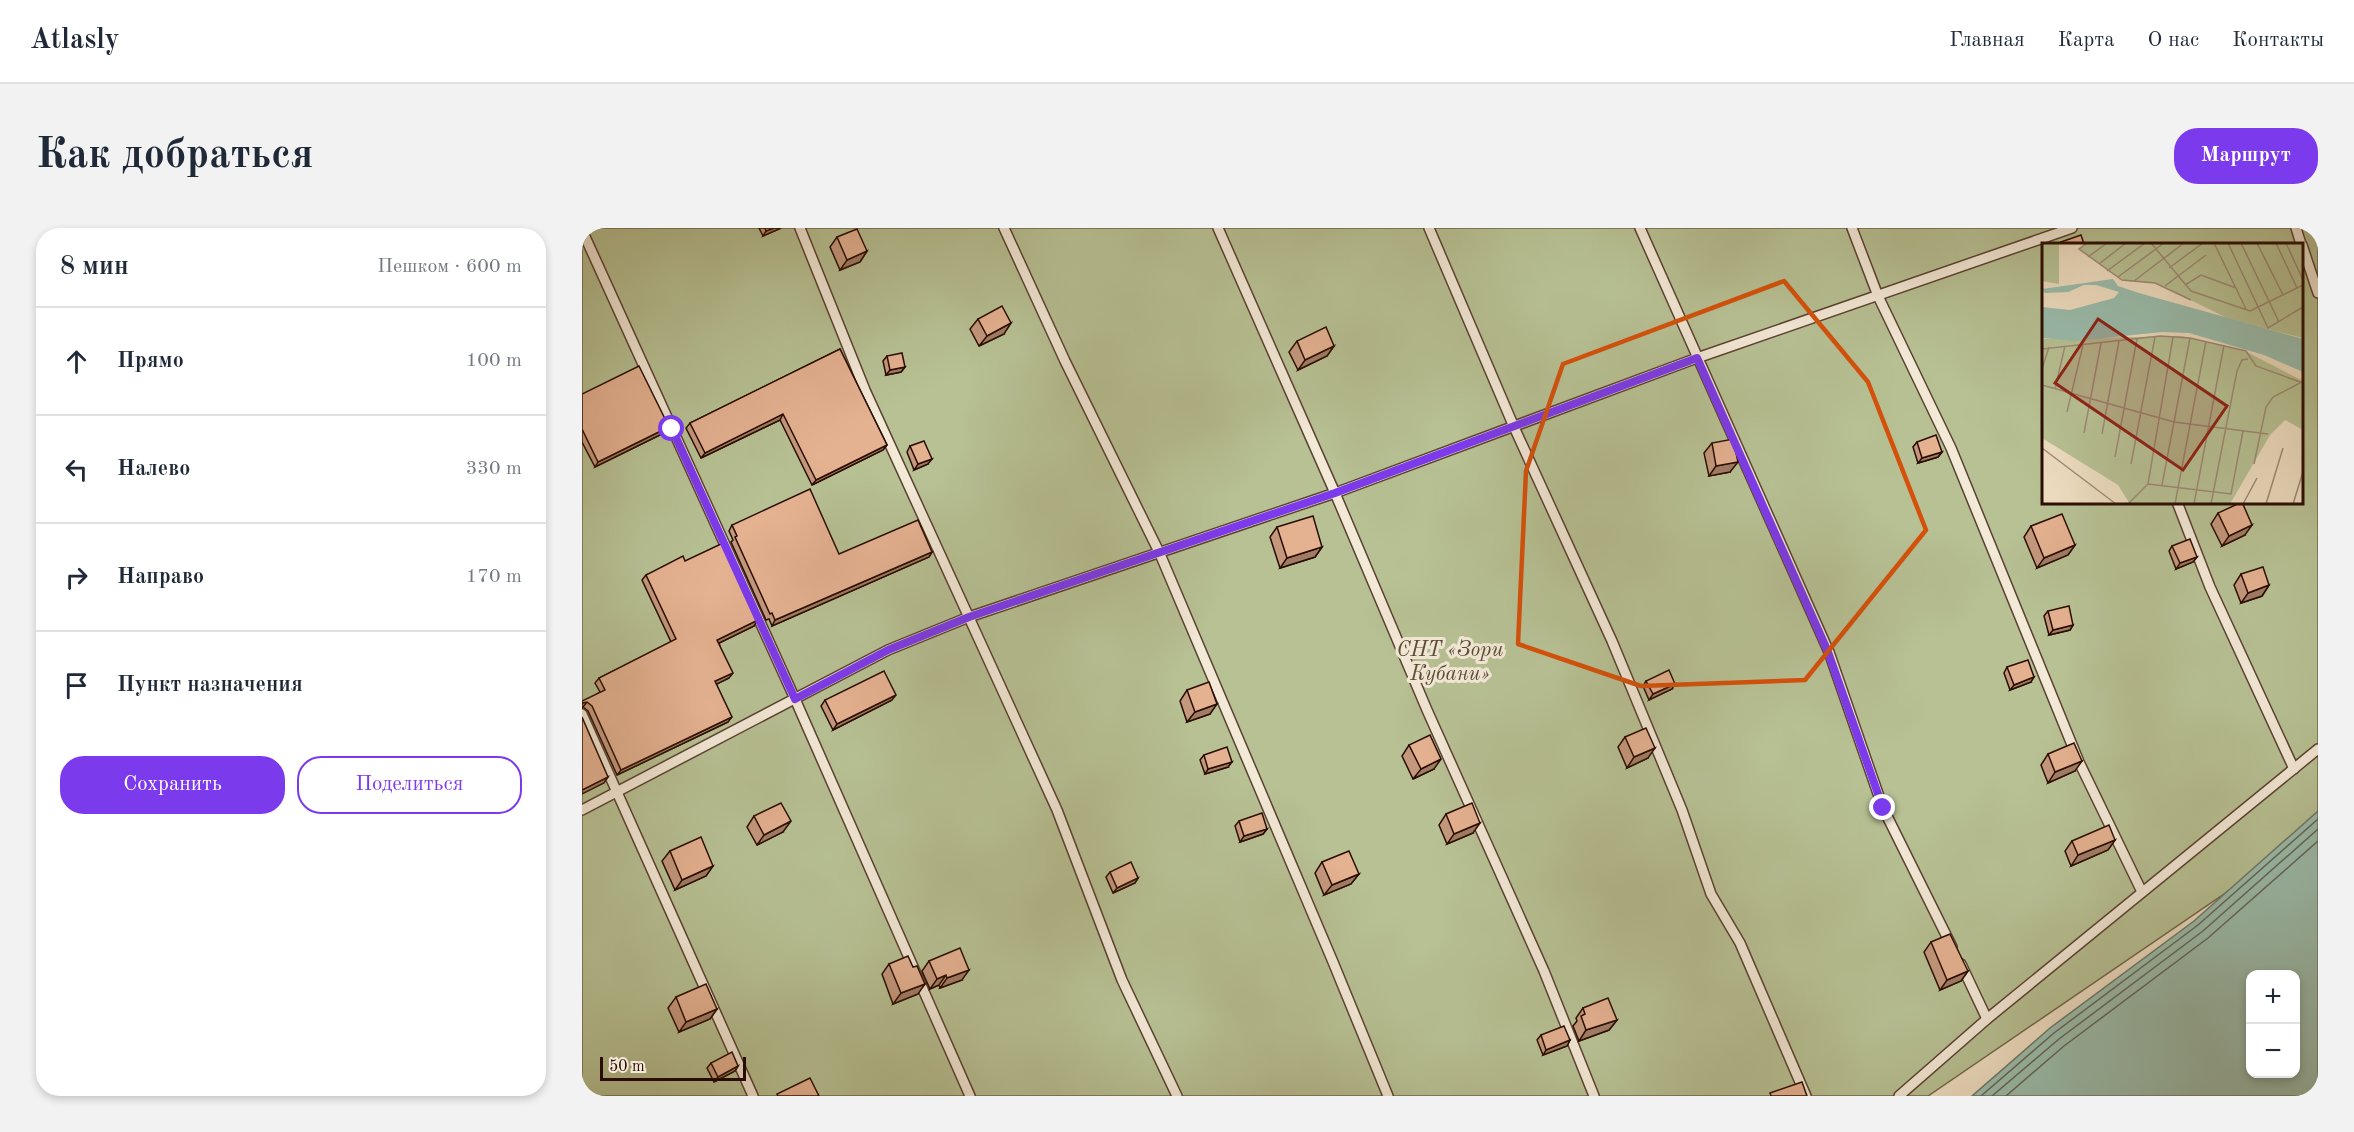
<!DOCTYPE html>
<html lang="ru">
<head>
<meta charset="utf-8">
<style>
  :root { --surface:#fff; --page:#f2f2f3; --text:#1f2937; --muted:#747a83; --line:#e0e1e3; --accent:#7c3aed }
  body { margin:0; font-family:"Old Standard TT",serif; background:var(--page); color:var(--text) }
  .controls { position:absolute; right:18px; bottom:18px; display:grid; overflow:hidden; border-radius:12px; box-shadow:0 3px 9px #0003 }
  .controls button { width:54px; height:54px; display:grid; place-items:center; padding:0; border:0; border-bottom:2px solid var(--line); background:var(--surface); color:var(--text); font:30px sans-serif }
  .scale { position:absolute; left:18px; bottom:15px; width:146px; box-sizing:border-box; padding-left:6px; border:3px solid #2a0d02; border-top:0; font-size:16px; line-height:21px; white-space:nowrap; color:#2a0d02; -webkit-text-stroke:4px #f3e9d7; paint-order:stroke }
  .stop { position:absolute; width:18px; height:18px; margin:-14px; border:4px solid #7c3aed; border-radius:50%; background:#fff }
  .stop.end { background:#7c3aed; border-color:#fff; box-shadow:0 2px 6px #0008 }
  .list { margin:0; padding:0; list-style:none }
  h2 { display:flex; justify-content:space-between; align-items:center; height:78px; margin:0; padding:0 24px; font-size:26px }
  h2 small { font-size:20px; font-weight:400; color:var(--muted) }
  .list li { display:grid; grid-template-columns:39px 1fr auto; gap:18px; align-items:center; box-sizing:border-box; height:108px; padding:0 24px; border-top:2px solid var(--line) }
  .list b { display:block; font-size:22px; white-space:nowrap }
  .list em { font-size:20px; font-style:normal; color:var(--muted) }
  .actions { display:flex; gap:12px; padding:18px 24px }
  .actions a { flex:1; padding:14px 0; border:2px solid var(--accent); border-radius:24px; text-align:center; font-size:21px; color:var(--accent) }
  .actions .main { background:var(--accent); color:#fff }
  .icon { flex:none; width:33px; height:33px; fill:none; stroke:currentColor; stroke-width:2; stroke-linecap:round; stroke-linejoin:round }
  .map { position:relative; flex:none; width:1736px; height:868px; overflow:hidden; border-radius:24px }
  header { display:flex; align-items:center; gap:36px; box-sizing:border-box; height:84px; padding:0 30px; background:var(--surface); border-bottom:2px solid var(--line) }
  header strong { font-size:28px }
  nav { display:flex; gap:33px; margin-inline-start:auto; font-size:21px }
  .intro { display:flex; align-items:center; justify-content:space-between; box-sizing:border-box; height:144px; padding:0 36px }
  h1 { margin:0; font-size:42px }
  .button { padding:15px 27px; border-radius:24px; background:var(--accent); color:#fff; font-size:21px; font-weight:700 }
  main { display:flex; gap:36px; padding:0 36px }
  aside { flex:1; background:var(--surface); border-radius:24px; box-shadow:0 3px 9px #0003 }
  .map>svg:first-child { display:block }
  .green { fill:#b7c194; stroke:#70674b; stroke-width:1.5; fill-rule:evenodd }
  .water { fill:#9abdad; stroke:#6d7769; stroke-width:1.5; fill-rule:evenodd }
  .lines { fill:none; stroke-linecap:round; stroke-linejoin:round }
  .shore { stroke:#626558; stroke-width:1.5 }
  .service-casing { stroke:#5b4132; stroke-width:12 }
  .service { stroke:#f3e9d7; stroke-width:9 }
  .wall { fill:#c4987d; stroke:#2a0d02; stroke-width:1.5 }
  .shaded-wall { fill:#a07c66; stroke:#2a0d02; stroke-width:1.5 }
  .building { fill:#e4b191; stroke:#2a0d02; stroke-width:1.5 }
  .route { stroke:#7c3aed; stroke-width:8 }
  .marked { fill:none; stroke:#d5510b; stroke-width:4.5; stroke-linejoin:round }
  .labels { text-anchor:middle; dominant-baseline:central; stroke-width:6; stroke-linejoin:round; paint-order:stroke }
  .park-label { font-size:21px; font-style:italic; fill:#5b4c35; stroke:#f3e9d7 }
  .inset-road { fill:none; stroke:#9f8a75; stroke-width:1.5 }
  .view { fill:#8f2418; fill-opacity:0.15; stroke:#8f2418; stroke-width:3 }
  .inset-edge { fill:none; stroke:#2a0d02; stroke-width:3 }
</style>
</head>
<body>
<header>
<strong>Atlasly</strong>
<nav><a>Главная</a><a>Карта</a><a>О нас</a><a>Контакты</a></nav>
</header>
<div class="intro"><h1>Как добраться</h1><a class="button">Маршрут</a></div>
<main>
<aside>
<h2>8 мин<small>Пешком · 600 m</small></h2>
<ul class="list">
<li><svg class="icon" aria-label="ahead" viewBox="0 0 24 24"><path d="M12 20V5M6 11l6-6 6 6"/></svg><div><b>Прямо</b></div><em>100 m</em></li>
<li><svg class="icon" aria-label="left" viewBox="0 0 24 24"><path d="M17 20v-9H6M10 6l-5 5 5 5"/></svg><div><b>Налево</b></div><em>330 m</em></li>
<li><svg class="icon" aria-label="right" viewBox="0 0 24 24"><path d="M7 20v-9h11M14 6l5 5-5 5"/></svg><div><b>Направо</b></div><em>170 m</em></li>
<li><svg class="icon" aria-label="arrive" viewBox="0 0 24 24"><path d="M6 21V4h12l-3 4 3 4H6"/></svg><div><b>Пункт назначения</b></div></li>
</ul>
<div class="actions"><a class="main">Сохранить</a><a>Поделиться</a></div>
</aside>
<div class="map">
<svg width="1736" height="868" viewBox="0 0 1736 868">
  <rect width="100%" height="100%" fill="#edddc1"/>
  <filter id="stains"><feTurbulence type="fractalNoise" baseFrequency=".00333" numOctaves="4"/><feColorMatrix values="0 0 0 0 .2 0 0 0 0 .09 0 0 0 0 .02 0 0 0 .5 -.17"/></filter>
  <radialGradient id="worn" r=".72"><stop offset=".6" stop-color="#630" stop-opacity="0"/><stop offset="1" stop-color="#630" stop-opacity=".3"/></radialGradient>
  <!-- green -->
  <path class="green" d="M0 0H1736V602L1346 868H0ZM1462 16H1720V274H1462Z"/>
  <!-- water -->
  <path class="water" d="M1736 583V868H1390L1468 800 1612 693ZM1668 746H1714V846H1668Z"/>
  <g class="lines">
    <!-- shore -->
    <g class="shore">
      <path d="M1399 868 1472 805 1616 697 1736 591"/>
      <path d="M1410 868 1477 811 1621 703 1736 601"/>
      <path d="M1424 868 1482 818 1626 710 1736 613"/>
    </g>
    <!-- service casing -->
    <g class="service-casing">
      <g id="service">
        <path d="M218 0 283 162 475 582 540 752 595 868"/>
        <path d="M422 0 483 133 578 326 751 734 806 868"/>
        <path d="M636 0 753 265 845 482 962 743 1012 868"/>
        <path d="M847 0 932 199 1030 413 1100 582 1129 666 1158 715 1224 868"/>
        <path d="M1058 0 1247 424 1301 580 1370 719"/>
        <path d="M1270 0 1296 68 1369 220 1497 534 1560 664"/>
        <path d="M1714 0 1719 16"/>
        <path d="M0 2 213 471 388 868"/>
        <path d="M1720 17 1736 65"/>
        <path d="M1595 274 1628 359 1712 541"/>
        <path d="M0 486 171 868"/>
        <path d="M0 582 306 422 387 389 753 265 1115 130 1490 0"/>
        <path d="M1379 736 1405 791"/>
        <path d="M1317 868 1405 791 1736 521"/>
      </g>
    </g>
    <!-- service -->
    <use href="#service" class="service"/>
  </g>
  <!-- wall -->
  <g class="wall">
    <path d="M177 0H199L181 8Z"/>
    <path d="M255 9 285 23 278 34 258 42 248 19Z"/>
    <path d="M396 91 422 106 397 118 388 101Z"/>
    <path d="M715 113 752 118 745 128 716 142 707 124Z"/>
    <path d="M258 121 305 217 301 222 230 257 198 192 119 230 104 200 108 195Z"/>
    <path d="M305 128 323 139 319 144 304 147 301 133Z"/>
    <path d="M0 166 84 204 13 239 0 214Z"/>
    <path d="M1335 214 1360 224 1356 229 1336 235 1331 219Z"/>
    <path d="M1130 215 1148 244 1127 248 1122 225Z"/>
    <path d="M328 218 346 236 332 242 325 224Z"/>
    <path d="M1636 285 1663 307 1640 318 1629 296Z"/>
    <path d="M150 297 257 326 350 324 347 329 190 398 187 391 184 392 149 314 151 312 147 303Z"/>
    <path d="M1449 298 1493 317 1486 327 1455 340 1442 309Z"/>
    <path d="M695 299 740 319 733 329 698 340 688 309Z"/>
    <path d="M1590 318 1615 329 1611 334 1594 341 1587 323Z"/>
    <path d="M103 333 172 398 137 415 147 450 134 456 146 494 35 547 6 483 1 479 0 480V476L18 464 13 455 17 450 89 414 60 352 64 347Z"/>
    <path d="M1659 346 1687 357 1680 368 1659 375 1652 357Z"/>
    <path d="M1466 383 1491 397 1488 402 1467 407 1462 388Z"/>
    <path d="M1425 439 1449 454 1428 462 1422 445Z"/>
    <path d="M1064 453 1090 461 1067 472 1061 458Z"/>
    <path d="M605 462 628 486 605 494 598 473Z"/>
    <path d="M243 472H310L251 502 239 478Z"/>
    <path d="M1043 509 1066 530 1045 540 1036 519Z"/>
    <path d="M827 517 852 541 831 551 820 528Z"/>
    <path d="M1466 526 1493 543 1466 555 1459 537Z"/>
    <path d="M622 527 646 539 623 546 618 532Z"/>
    <path d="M864 586 891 605 865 616 857 597Z"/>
    <path d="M172 588 201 604 175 617 165 599Z"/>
    <path d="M657 593 685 601 681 606 658 614 653 598Z"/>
    <path d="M1533 612 1526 622 1489 638 1483 623 1490 613Z"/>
    <path d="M88 623 131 638 124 648 93 662 80 633Z"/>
    <path d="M740 634 777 646 769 656 742 667 733 645Z"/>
    <path d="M528 644 556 650 553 655 531 665 524 649Z"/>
    <path d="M1349 714 1386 743 1379 753 1358 762 1342 724Z"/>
    <path d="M347 733 380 752 358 760 357 757 348 761 340 743Z"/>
    <path d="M307 736 336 766 311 776 300 746Z"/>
    <path d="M94 769 135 781 128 791 97 804 86 780Z"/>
    <path d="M1001 780 1035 792 1027 802 997 813 991 798 995 793 994 790Z"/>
    <path d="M959 807 988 812 985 818 961 827 955 812Z"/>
    <path d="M129 835 156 838 153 843 132 854 125 840Z"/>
  </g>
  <!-- shaded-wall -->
  <g class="shaded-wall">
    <path d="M192 0H199L181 8 184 3Z"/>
    <path d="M285 23 278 34 258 42 265 32Z"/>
    <path d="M429 95 422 106 397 118 405 108Z"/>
    <path d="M752 118 745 128 716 142 723 132Z"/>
    <path d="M323 139 319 144 304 147 308 142Z"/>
    <path d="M201 186 198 192 119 230 123 225Z"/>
    <path d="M87 199 84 204 13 239 16 234Z"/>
    <path d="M305 217 301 222 230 257 234 252Z"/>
    <path d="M1360 224 1356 229 1336 235 1340 230Z"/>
    <path d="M350 231 346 236 332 242 336 236Z"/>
    <path d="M1156 234 1148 244 1127 248 1134 238Z"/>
    <path d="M1670 297 1663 307 1640 318 1647 308Z"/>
    <path d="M1493 317 1486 327 1455 340 1462 330Z"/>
    <path d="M740 319 733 329 698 340 705 330Z"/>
    <path d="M350 324 347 329 190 398 193 392Z"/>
    <path d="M1615 329 1611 334 1594 341 1598 335Z"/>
    <path d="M1687 357 1680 368 1659 375 1666 365Z"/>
    <path d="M176 392 172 398 131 418 135 412Z"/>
    <path d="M1491 397 1488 402 1467 407 1471 402Z"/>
    <path d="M151 445 147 450 129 459 133 453Z"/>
    <path d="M1452 449 1449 454 1428 462 1432 457Z"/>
    <path d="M1093 456 1090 461 1067 472 1071 466Z"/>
    <path d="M314 467 310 472 251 502 255 496Z"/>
    <path d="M5 474 1 479 0 480V475Z"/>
    <path d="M635 476 628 486 605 494 613 484Z"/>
    <path d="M150 489 146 494 35 547 39 542Z"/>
    <path d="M1073 520 1066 530 1045 540 1052 529Z"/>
    <path d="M859 531 852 541 831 551 839 541Z"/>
    <path d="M1500 533 1493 543 1466 555 1473 544Z"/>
    <path d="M650 534 646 539 623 546 626 541Z"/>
    <path d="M26 549 22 555 0 566V562Z"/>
    <path d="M209 593 201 604 175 617 182 607Z"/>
    <path d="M898 595 891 605 865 616 872 606Z"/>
    <path d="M685 601 681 606 658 614 662 608Z"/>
    <path d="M1533 612 1526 622 1489 638 1496 627Z"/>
    <path d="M131 638 124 648 93 662 100 652Z"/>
    <path d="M777 646 769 656 742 667 750 657Z"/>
    <path d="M556 650 553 655 531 665 535 660Z"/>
    <path d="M387 742 380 752 358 760 365 750Z"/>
    <path d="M1386 743 1379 753 1358 762 1365 752Z"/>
    <path d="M364 747 357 757 348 761 355 751Z"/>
    <path d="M343 756 336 766 311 776 319 765Z"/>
    <path d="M135 781 128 791 97 804 104 794Z"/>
    <path d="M1035 792 1027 802 997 813 1004 802Z"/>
    <path d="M988 812 985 818 961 827 964 822Z"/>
    <path d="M156 838 153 843 132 854 136 849Z"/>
  </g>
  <!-- building -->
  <g class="building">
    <path d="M183 0H192L184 3Z"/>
    <path d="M275 1 285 23 265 32 255 9Z"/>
    <path d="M1499 7 1502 16H1480L1479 14Z"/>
    <path d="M420 78 429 95 405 108 396 91Z"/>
    <path d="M744 99 752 118 723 132 715 113Z"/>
    <path d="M258 121 305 217 234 252 201 186 123 225 108 195Z"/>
    <path d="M320 125 323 139 308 142 305 128Z"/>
    <path d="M57 138 87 199 16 234 0 201V166Z"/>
    <path d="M1354 207 1360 224 1340 230 1335 214Z"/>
    <path d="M1151 211 1156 234 1134 238 1130 215Z"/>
    <path d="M342 213 350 231 336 236 328 218Z"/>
    <path d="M228 261 257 326 336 292 350 324 193 392 190 385 188 386 153 309 155 308 150 297Z"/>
    <path d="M1660 274 1670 297 1647 308 1636 285Z"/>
    <path d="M1480 286 1493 317 1462 330 1449 298Z"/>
    <path d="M731 288 740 319 705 330 695 299Z"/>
    <path d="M1608 311 1615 329 1598 335 1590 318Z"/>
    <path d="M141 315 176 392 135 412 151 445 133 453 150 489 39 542 10 478 5 474 0 475V473L23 462 17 450 94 411 64 347 101 328 103 333Z"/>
    <path d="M1681 339 1687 357 1666 365 1659 346Z"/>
    <path d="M1487 378 1491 397 1471 402 1466 383Z"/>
    <path d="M1446 432 1452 449 1432 457 1425 439Z"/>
    <path d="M1087 442 1093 456 1071 466 1064 453Z"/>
    <path d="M302 443 314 467 255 496 243 472Z"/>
    <path d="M627 454 635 476 613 484 605 462Z"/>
    <path d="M0 489 26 549 0 562Z"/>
    <path d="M1064 500 1073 520 1052 529 1043 509Z"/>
    <path d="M848 507 859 531 839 541 827 517Z"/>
    <path d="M1492 515 1500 533 1473 544 1466 526Z"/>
    <path d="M645 519 650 534 626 541 622 527Z"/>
    <path d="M199 575 209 593 182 607 172 588Z"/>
    <path d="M890 575 898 595 872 606 864 586Z"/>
    <path d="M680 585 685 601 662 608 657 593Z"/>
    <path d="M1527 597 1533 612 1496 627 1490 613Z"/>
    <path d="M119 609 131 638 100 652 88 623Z"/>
    <path d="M767 623 777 646 750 657 740 634Z"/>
    <path d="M549 634 556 650 535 660 528 644Z"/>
    <path d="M1368 706 1386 743 1365 752 1349 714Z"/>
    <path d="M378 720 387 742 365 750 364 747 355 751 347 733Z"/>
    <path d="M326 728 331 739 335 738 343 756 319 765 307 736Z"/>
    <path d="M124 756 135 781 104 794 94 769Z"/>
    <path d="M1026 770 1035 792 1004 802 999 788 1003 786 1001 780Z"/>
    <path d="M982 798 988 812 964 822 959 807Z"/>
    <path d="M150 824 156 838 136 849 129 835Z"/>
    <path d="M228 850 237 868H196L195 866Z"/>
    <path d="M1220 854 1225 868H1189L1188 865Z"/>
  </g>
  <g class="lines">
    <!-- route -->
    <path class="route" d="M90 201 213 471 306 422 387 389 753 265 1115 130 1246 424 1301 580"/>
  </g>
  <!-- marked area -->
  <path class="marked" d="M1202 53 1286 154 1344 302 1223 452 1059 458 936 416 944 243 981 136Z"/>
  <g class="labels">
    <!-- park labels -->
    <g class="park-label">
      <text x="868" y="422">СНТ «Зори<tspan x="868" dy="24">Кубани»</tspan></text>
    </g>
  </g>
  <!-- overview -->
  <g transform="translate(1460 15)">
    <rect width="261" height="261" fill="#edddc1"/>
    <path d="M0 0H17V41L0 38ZM45 0H261V95L187 76 114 40 83 38 37 6ZM140 93 205 109 261 138V187L243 177 228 192 188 261H88L76 242 0 195V96Z" fill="#b7c194"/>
    <path d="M71 36 76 43 97 50 261 96V129L222 112 147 90 120 89 33 98 0 95V64L28 67 72 55 77 49 54 42H42L26 49 3 50 0 46Z" fill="#9abdad"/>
    <path class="inset-road" d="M45 0 37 6 80 37 113 40 149 57M109 0 149 48 208 68 261 42M172 0 204 66M186 0 226 85 261 64M199 0 237 79M215 0 241 52M234 0 255 45M244 0 261 37M46 14 65 0M57 21 84 0M127 25 161 0M65 28 103 0M76 34 122 0M92 38 142 0M143 42 159 32 194 45M123 43 164 12M0 106 118 93 148 95 204 108 214 123 261 140M0 126 7 104M0 142 132 179 226 191M13 146 23 103M25 169 41 102M42 190 59 100M60 191 77 98M0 205 74 261M73 214 95 96M89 221 113 94M212 221 224 164 231 154 258 140M106 241 189 251 201 188M120 242 148 95M86 261 106 241 131 94M133 261 164 98M152 261 182 102M169 261 195 128 200 117 206 116M201 261 215 235M224 261 241 205M251 261 261 229"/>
    <path class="view" d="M56 76 185 163 141 227 13 140Z"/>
    <rect width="261" height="261" class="inset-edge"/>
  </g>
  <rect width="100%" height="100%" filter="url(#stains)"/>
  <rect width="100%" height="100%" fill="url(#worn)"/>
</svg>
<div class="controls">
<button>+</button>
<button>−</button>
</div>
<div class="scale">50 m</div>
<div class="stop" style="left:90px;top:201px"></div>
<div class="stop end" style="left:1301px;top:580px"></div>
</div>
</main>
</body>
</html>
